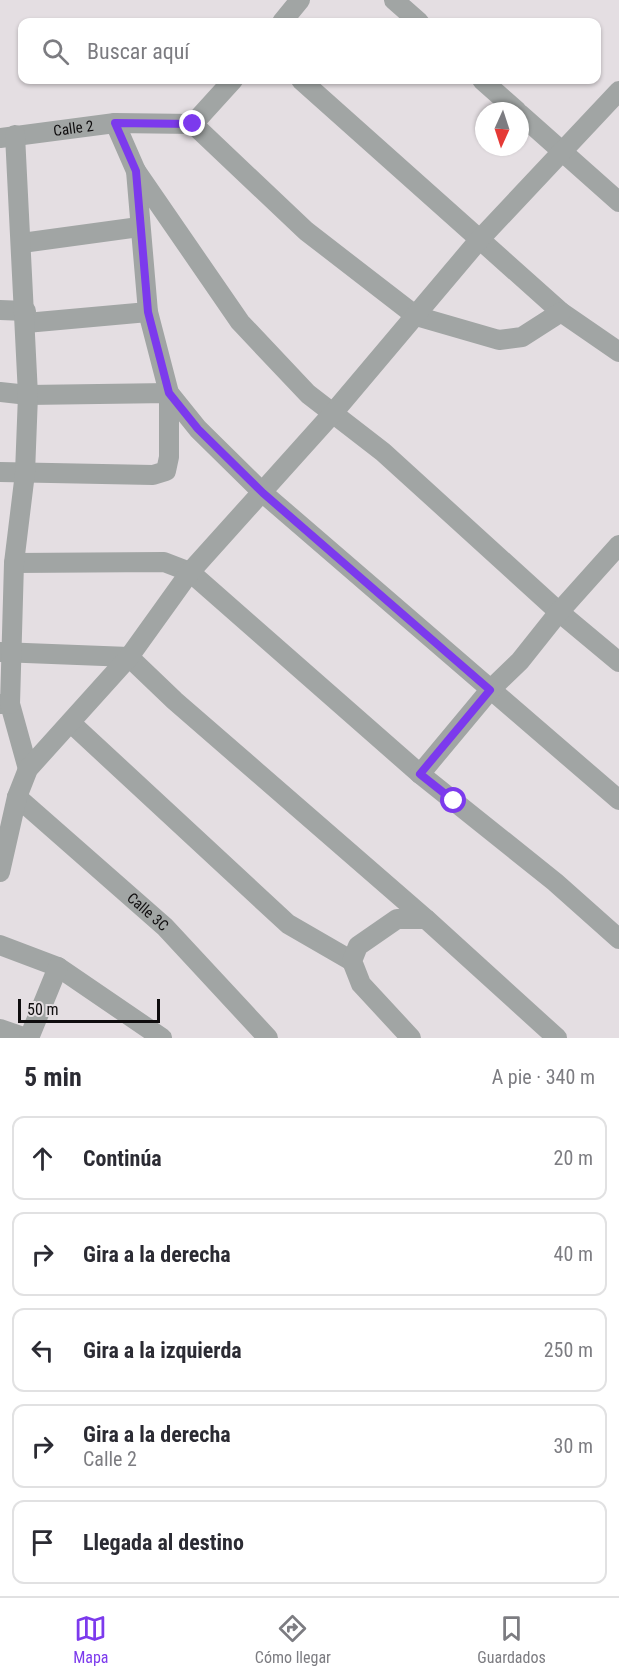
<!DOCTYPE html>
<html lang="es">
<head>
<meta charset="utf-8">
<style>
  :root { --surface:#fff; --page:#f7f7f7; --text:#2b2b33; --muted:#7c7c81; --line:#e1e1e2; --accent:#7c3aed }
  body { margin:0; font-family:"Roboto Condensed",sans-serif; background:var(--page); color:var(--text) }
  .compass { position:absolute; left:475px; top:102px; width:54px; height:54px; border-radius:50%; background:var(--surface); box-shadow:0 2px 4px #0004; rotate:183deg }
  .scale { position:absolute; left:18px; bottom:15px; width:142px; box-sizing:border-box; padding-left:6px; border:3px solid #0f0d0e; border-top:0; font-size:16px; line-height:21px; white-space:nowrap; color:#0f0d0e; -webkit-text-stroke:4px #e4dee2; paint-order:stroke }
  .stop { position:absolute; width:18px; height:18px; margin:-14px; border:4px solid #7c3aed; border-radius:50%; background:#fff }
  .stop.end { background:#7c3aed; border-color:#fff; box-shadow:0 2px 6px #0008 }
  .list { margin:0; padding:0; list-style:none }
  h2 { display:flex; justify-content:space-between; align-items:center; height:78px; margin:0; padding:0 24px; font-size:26px }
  h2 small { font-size:20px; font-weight:400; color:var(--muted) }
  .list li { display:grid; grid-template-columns:39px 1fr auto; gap:18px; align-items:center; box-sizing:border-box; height:84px; margin:0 12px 12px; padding:0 12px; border:2px solid var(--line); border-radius:12px }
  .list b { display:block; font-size:22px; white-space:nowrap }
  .list p { margin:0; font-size:20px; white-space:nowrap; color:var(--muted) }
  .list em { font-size:20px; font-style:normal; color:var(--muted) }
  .icon { flex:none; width:33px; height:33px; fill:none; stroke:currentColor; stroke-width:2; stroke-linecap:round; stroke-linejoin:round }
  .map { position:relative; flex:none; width:619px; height:1038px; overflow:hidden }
  .search { position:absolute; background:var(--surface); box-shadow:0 2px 4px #0004; left:18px; right:18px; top:18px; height:66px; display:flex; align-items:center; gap:15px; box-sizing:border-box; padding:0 21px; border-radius:12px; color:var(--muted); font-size:22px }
  .sheet { height:558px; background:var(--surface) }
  nav { display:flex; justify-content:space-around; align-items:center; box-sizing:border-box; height:84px; border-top:2px solid var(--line); background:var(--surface); font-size:16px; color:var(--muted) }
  nav a { display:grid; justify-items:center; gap:3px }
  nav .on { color:var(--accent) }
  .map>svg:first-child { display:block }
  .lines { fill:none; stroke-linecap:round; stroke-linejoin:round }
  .minor { stroke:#a1a5a4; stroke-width:20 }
  .route { stroke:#7c3aed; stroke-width:8 }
  .labels { text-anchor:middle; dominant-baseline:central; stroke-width:5; stroke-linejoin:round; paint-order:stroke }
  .street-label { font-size:15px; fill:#0f0d0e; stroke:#e4dee2 }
</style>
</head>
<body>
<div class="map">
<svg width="619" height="1038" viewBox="0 0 619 1038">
  <rect width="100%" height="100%" fill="#e4dee2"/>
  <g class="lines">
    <!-- minor -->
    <g class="minor">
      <path d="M394 0 419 22"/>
      <path d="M282 22 300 0"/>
      <path d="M301 80 561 312 619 352"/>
      <path d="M482 80 517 111"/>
      <path d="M520 114 619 202"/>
      <path d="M115 123 136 171 148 312 169 393 198 429 263 493 619 800"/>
      <path d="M193 124 306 231 416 316 499 340 522 337 561 312"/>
      <path id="s1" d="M0 138 115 123 193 124 233 80"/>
      <path d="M136 171 240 322 308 394 383 452 559 612 619 662"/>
      <path d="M22 243 139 227"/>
      <path d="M0 310 26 311"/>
      <path d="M26 323 148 312"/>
      <path d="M0 392 28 395 169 393V457L166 471 153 475 0 472"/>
      <path d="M14 563 164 562 190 572 420 774 555 882 619 939"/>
      <path d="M0 652 129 657 175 701 426 919"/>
      <path d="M0 704H10L28 769"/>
      <path d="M10 704 14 563 25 473 28 395 15 135"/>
      <path d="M71 723 288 924 352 961"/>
      <path d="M420 774 490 690 520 661 559 612 619 545"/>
      <path id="s2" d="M17 797 165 927 268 1038"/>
      <path d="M0 872 17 797 28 769 129 657 190 572 333 413 479 240 619 91"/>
      <path d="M0 945 58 967 162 1038"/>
      <path d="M0 1029 26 1038"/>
      <path d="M29 1038 58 967"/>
      <path d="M411 1038 361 984 352 961 358 946 397 919H426L557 1038"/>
    </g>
  </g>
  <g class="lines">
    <!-- route -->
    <path class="route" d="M193 124 115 123 136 171 148 312 169 393 198 429 263 493 490 690 420 774 454 801"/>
  </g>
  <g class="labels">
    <!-- street labels -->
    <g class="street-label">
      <text stroke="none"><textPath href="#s1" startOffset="74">Calle 2</textPath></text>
      <text stroke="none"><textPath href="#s2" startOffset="174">Calle 3C</textPath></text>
    </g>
  </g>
</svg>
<svg class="compass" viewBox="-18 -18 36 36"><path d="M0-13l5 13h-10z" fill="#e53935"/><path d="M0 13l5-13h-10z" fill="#7c7c81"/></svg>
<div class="scale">50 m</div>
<div class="stop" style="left:454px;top:801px"></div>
<div class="stop end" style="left:193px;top:124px"></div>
<div class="search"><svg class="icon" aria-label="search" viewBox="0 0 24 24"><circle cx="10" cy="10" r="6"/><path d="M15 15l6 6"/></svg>Buscar aquí</div>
</div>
<section class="sheet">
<h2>5 min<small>A pie · 340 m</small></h2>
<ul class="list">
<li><svg class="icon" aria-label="ahead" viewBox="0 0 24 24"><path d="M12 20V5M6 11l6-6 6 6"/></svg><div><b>Continúa</b></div><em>20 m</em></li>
<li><svg class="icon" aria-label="right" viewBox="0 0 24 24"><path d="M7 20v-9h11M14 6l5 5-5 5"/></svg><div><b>Gira a la derecha</b></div><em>40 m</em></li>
<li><svg class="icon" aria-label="left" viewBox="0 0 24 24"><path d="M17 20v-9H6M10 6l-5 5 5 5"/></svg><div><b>Gira a la izquierda</b></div><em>250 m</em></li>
<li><svg class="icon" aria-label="right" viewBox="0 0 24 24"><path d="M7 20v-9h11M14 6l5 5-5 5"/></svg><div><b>Gira a la derecha</b><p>Calle 2</p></div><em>30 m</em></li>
<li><svg class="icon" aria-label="arrive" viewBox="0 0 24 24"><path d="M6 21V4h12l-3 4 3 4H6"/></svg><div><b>Llegada al destino</b></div></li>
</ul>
</section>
<nav>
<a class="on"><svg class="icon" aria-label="map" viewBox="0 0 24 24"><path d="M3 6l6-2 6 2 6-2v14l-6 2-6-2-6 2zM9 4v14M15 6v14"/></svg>Mapa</a>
<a><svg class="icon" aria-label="directions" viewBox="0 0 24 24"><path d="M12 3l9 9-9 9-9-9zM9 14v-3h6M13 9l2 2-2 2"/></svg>Cómo llegar</a>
<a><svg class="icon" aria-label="saved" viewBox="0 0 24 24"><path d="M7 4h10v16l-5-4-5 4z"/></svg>Guardados</a>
</nav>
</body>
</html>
